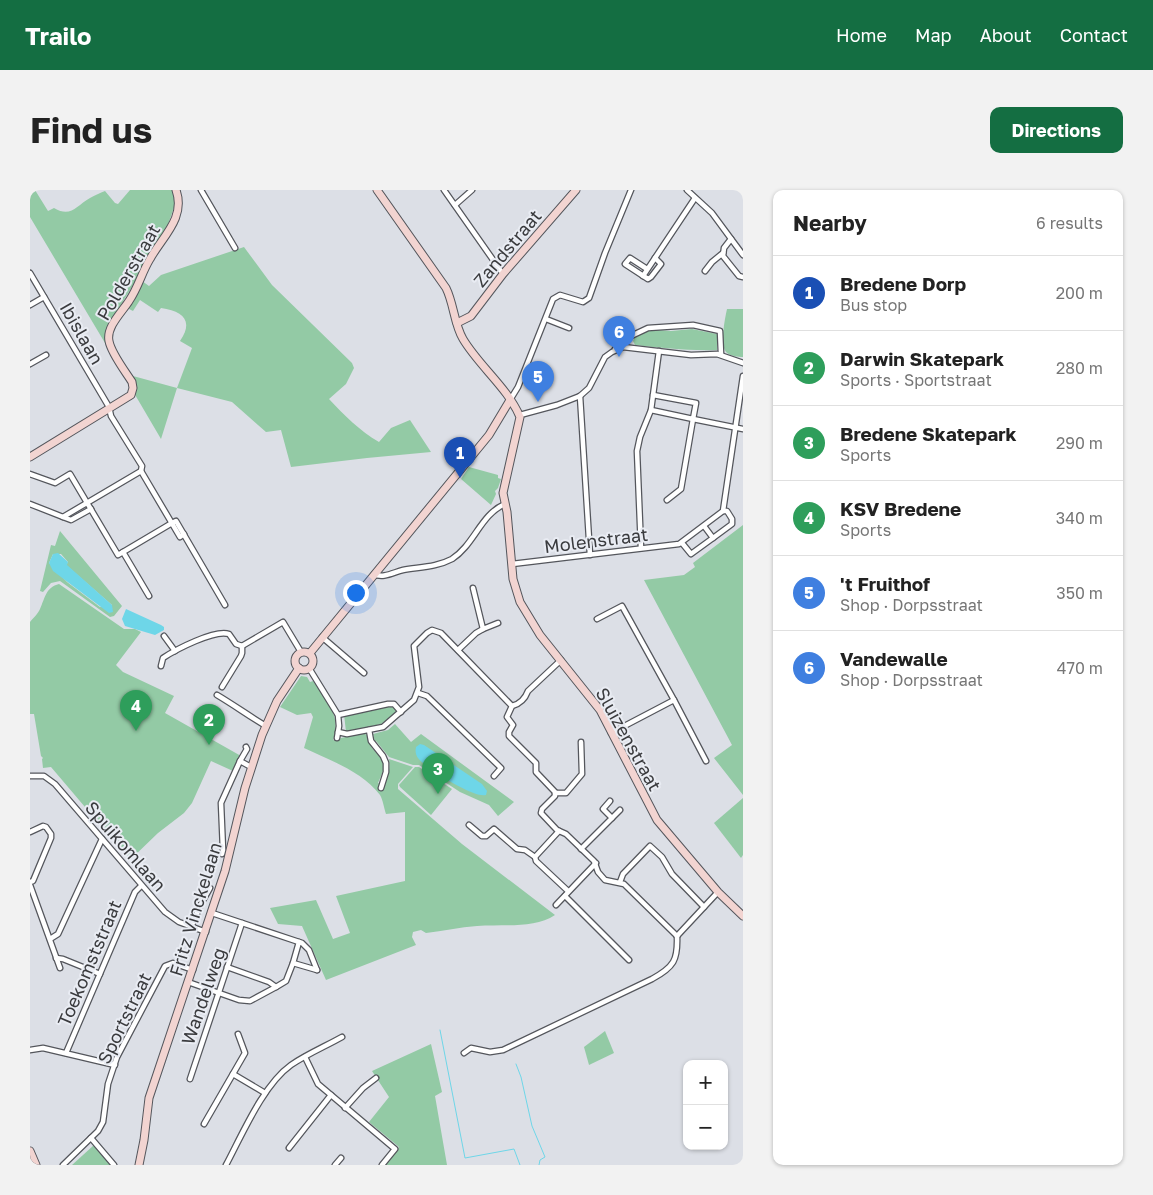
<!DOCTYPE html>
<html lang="en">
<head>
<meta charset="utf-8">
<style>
  :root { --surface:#fff; --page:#f2f2f2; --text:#222; --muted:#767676; --line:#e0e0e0; --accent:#146e42 }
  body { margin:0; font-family:"Golos Text",sans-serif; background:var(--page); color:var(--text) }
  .controls { position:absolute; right:15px; bottom:15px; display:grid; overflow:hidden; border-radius:10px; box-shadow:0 1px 4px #0004 }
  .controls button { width:45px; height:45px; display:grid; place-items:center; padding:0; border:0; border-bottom:1px solid var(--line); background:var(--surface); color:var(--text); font:25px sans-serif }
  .you { position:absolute; left:325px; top:402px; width:18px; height:18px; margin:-12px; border:4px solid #fff; border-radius:50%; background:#1a73e8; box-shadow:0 0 0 8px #1a73e833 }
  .badge { display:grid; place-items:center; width:32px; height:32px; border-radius:50%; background:var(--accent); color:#fff; font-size:16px; font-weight:700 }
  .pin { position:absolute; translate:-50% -41px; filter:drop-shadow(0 1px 2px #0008) }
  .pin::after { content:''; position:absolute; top:26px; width:18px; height:15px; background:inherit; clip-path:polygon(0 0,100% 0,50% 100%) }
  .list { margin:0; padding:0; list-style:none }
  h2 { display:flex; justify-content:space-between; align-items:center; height:65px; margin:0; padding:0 20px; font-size:21px }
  h2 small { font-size:16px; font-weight:400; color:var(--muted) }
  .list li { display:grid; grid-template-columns:32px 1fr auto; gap:15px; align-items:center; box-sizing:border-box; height:75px; padding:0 20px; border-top:1px solid var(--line) }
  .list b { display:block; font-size:19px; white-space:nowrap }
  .list p { margin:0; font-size:16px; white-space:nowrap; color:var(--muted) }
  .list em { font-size:16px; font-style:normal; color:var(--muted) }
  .map { position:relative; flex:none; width:713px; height:975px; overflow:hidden; border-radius:10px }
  header { display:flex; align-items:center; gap:30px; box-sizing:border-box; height:70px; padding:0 25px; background:var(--accent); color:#fff }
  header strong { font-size:24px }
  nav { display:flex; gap:28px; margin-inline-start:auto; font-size:18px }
  .intro { display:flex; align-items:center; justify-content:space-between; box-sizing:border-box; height:120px; padding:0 30px }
  h1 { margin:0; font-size:35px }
  .button { padding:12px 22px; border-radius:10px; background:var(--accent); color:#fff; font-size:18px; font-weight:700 }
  main { display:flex; gap:30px; padding:0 30px }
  aside { flex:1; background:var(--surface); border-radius:10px; box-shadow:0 1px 4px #0004 }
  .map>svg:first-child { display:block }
  .green { fill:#93caa5; fill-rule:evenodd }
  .water { fill:#6ed6e8 }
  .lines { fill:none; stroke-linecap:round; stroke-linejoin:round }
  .stream { stroke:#6ed6e8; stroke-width:1 }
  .street-casing { stroke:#54565c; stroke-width:7 }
  .secondary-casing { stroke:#54565c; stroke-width:9 }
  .street { stroke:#fff; stroke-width:4.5 }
  .secondary { stroke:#f2d4d1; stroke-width:7 }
  .labels { text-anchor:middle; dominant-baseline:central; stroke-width:4; stroke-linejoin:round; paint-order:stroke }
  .street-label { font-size:18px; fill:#3a3b3e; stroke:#e9ecf3 }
</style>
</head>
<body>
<header>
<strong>Trailo</strong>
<nav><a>Home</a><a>Map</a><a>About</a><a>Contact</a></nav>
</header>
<div class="intro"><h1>Find us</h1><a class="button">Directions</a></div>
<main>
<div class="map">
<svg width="713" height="975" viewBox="0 0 713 975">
  <rect width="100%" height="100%" fill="#dcdfe6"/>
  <!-- green -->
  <g class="green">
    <path d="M0 0H5L18 21 24 18C41 28 46 16 60 8 65 5 70 3 75 1L85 13 88 14 100 0H142L146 12 136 40 118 66 108 87 76 139 75 153 0 27Z"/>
    <path d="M214 57 242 95 322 173 324 178 316 194 299 209C314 225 330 241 349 252L361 238 380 230 401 262 337 268 261 277 251 240 236 242 202 212 147 198 131 249 104 203 105 193 103 186 147 198 162 158 150 151C164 131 153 121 131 118L128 122 110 110 103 121 97 118 112 91 119 96 131 85Z"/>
    <path d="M697 119H713V167C708 167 701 166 697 163 689 157 695 128 697 119Z"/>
    <path d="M662 139 687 144V160C659 161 633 158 605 155L603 151 605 146 618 141 628 140 641 141Z"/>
    <path d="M439 277 468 285V288L471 289 468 298 465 301 466 304 461 315 431 289Z"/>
    <path d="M713 335V605L684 568 702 555 614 390 654 385 665 377 663 373Z"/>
    <path d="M30 341 92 416 84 426 80 427 30 391 21 393 13 402 10 401 21 355 25 356ZM23 364H31L38 372 36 375 82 415 70 417 37 392 19 373Z"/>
    <path d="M29 394 94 439H105L111 442 86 475 93 482 144 506 135 523 211 566 203 581 181 571 162 613 154 623 128 643 100 670 21 577 13 578 12 569 13 568 11 566 4 524H0V432C3 428 8 424 10 419 15 408 16 397 29 394Z"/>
    <path d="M271 486 277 487 280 492 283 491C296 510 312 525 303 550L308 551 311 548 334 543 338 546 342 558 353 570 354 581H353L348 593 350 594 349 598 353 600C357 587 361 581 359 569L383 577 368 594V599L432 654 525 725C504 739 472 734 447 736 430 737 413 741 396 743L391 740 383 742 382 747 386 755 296 790 272 736 248 734 240 718 286 710 303 749 320 743 306 706 375 691V622L356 624C354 618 353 610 350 605 332 581 299 570 274 558L283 527 281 523 267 525 250 517Z"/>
    <path d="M357 515 365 518 366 523 351 534 316 542 314 524 344 520V518Z"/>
    <path d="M365 534 381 552 391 544 484 612 468 626 459 615 430 602 389 575H383L359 567 346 551 345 552 343 544 358 540Z"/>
    <path d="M385 577H389L422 599 401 625 370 597 369 595Z"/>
    <path d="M713 608V665L711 668 684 633Z"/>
    <path d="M575 841 584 863 559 875 554 857Z"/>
    <path d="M401 854 412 902 405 906 417 975H356L369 957 339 932 359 907 342 881Z"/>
    <path d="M64 955 80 975H42Z"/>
  </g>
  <!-- water -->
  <g class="water">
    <path d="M28 363 38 372 37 375 82 415 83 422 79 423 23 381 19 373 23 364Z"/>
    <path d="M96 419 131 435 134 437V440L125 445 95 436 92 429Z"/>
    <path d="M390 554 394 555 452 594 457 601 456 605C445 609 395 578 388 568 386 565 385 562 386 557Z"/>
  </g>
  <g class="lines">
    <!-- stream -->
    <g class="stream">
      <path d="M410 840 435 968 484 959 490 975"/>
      <path d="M486 874 491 887 502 936 515 967 510 970 509 975"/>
    </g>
    <!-- street casing -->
    <g class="street-casing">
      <g id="street">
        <path d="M171 0 205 58"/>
        <path d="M414 0 473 84"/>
        <path d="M657 0 682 23 713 65"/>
        <path d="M425 15 442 0"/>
        <path d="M701 49 694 58 693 66 709 86 713 87"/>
        <path d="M617 79 600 68 595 74 618 89 621 87 631 74 625 68"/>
        <path d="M675 81 682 72 693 63"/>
        <path d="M0 83 79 217 81 226 112 276 111 281 150 347 154 344"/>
        <path d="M613 86 665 8"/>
        <path d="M0 115 14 107"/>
        <path d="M516 129 539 138"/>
        <path d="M585 159 601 146 618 138 663 135 690 141 691 164"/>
        <path d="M0 174 16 165"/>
        <path d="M550 206 560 365"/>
        <path d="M480 210 488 197 523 109 530 105 553 112 559 108 575 63 601 0"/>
        <path d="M621 220 663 229 666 213 623 205"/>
        <path d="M490 225 527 215 550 206 559 198 575 167 582 162 593 157 661 165 687 164 713 173"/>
        <path d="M0 284 25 293 40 284 88 365 142 333"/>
        <path d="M637 310 651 299 663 229 713 239"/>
        <path d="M0 314 33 327 111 281"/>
        <path d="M33 327 41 330 61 319"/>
        <path d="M142 333 146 331 195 415"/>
        <path d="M674 336 683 348 702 334V329L697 321H693"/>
        <path d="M652 353 661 364 683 348"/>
        <path d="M611 358 607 261 610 247 621 220 629 161"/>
        <path d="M93 362 119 406"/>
        <path d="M482 374 649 354 693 321 713 186"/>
        <path d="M344 384C353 389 364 382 373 380 390 377 407 377 422 369 444 355 451 324 475 314"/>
        <path d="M443 398 453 439 468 433"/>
        <path d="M567 429 592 416 644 510"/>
        <path d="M134 446 145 461"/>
        <path d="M292 447 334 483"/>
        <path d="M212 456 253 432 271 462"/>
        <path d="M428 460 446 443 453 439"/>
        <path d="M531 470 498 501C495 509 490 514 482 516L477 527 483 535 479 542V546L506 573V582L525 602V606L512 619 511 623 527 640 536 644 564 671 568 682 575 690 594 694 647 746"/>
        <path d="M131 476 133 468C145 460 185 439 199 444L206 454 212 456"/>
        <path d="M279 478 308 525 309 536 307 548"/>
        <path d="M192 497 211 466 212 463V456"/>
        <path d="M388 503 397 506 471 578 464 586"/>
        <path d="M187 505C204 515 219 526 236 536"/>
        <path d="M308 525 358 514H364L371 522"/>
        <path d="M339 540 341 551 353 566 356 573V582L351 598"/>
        <path d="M308 542 317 544 353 537 384 510 389 497 384 456 397 443 402 440 411 443 482 516"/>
        <path d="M581 543 644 510 676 571"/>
        <path d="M210 571 217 559 216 557"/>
        <path d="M0 586H14L25 594 135 722 149 732 176 742"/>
        <path d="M525 603H536L552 584 551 552"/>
        <path d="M582 628 590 620"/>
        <path d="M439 635 452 646H456L464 639 487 659 495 660 505 667"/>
        <path d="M529 641 505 667 506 671 538 701"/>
        <path d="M0 642 13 636 16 637 21 644V648L3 691 0 692"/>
        <path d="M551 659 582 628 573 619 580 611"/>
        <path d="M192 664 193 660 191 613 210 571 221 577"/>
        <path d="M590 692 593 684 620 656 632 667 642 684 674 717"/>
        <path d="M0 695 30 778"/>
        <path d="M535 706 599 770"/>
        <path d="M526 715 566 673"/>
        <path d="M182 723 272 753 279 760 287 780"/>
        <path d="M161 737 172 712 180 698"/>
        <path d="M647 746 688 702"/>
        <path d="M20 749 28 744 72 649"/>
        <path d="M269 752 263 773 287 780"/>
        <path d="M26 768 33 769 70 784"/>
        <path d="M197 777 239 792 246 797 256 791 263 773"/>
        <path d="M158 792 209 810 220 811 246 797"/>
        <path d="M0 860 13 858 85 875"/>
        <path d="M36 863 105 702 111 696"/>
        <path d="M434 863 441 858 460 862 473 860 622 789C644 777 648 770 647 746"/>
        <path d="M275 867 288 894 365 959 352 975"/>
        <path d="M203 884 235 903"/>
        <path d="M160 889 212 733"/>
        <path d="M315 918 333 898 346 888"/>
        <path d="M174 934 215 863 208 844"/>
        <path d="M61 948 84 975"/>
        <path d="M259 958 301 905"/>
        <path d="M33 975 68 941 73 932 78 894 87 867 135 776 143 773 163 780"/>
        <path d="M196 975C212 945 233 895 261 875 277 864 296 856 312 847"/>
        <path d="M305 975 311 968"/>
      </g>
    </g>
    <!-- secondary casing -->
    <g class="secondary-casing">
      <g id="secondary">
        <path d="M347 0 416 98C424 114 424 134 433 149 449 176 478 198 490 227L473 303 477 322 483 389 490 412 510 445 570 520 627 630 688 702 713 726"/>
        <path d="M427 133 441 126 473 84 546 0"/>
        <path d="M0 267 101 205 103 198 102 192C95 181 81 163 79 151 76 137 92 122 99 111 108 98 112 82 120 69 132 47 156 28 146 0"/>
        <circle cx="274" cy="471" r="9"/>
        <path d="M280 463 459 245 480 210"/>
        <path d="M0 961 6 975"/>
        <path d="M109 975 114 950 119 908 195 681 215 598 232 545 247 511 269 478"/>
      </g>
    </g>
    <!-- street -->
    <use href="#street" class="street"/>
    <!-- secondary -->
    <use href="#secondary" class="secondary"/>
  </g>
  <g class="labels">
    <!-- street labels -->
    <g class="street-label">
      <text transform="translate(477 58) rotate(-50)">Zandstraat</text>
      <text transform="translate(98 82) rotate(-60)">Polderstraat</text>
      <text transform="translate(52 143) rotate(60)">Ibislaan</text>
      <text transform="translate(566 350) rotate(-7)">Molenstraat</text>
      <text transform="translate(599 549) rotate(61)">Sluizenstraat</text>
      <text transform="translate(96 656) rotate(49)">Spuikomlaan</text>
      <text transform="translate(165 719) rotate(-73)">Fritz Vinckelaan</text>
      <text transform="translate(59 773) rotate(-67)">Toekomststraat</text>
      <text transform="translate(173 806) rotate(-71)">Wandelweg</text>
      <text transform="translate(94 828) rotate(-64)">Sportstraat</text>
    </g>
  </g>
</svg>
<div class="controls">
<button>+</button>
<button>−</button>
</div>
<div class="you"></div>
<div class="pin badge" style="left:430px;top:288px;background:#1a4fb4">1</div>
<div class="pin badge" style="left:179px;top:555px;background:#2e9e5b">2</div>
<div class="pin badge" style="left:408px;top:604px;background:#2e9e5b">3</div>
<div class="pin badge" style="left:106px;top:541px;background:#2e9e5b">4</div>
<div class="pin badge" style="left:508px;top:212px;background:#3f7fe0">5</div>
<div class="pin badge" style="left:589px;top:167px;background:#3f7fe0">6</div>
</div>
<aside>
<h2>Nearby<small>6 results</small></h2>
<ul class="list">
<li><span class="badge" style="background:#1a4fb4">1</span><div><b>Bredene Dorp</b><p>Bus stop</p></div><em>200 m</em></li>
<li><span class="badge" style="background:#2e9e5b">2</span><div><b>Darwin Skatepark</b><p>Sports · Sportstraat</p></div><em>280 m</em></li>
<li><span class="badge" style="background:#2e9e5b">3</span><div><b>Bredene Skatepark</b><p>Sports</p></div><em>290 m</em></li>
<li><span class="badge" style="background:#2e9e5b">4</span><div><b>KSV Bredene</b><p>Sports</p></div><em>340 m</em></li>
<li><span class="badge" style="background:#3f7fe0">5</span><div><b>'t Fruithof</b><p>Shop · Dorpsstraat</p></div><em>350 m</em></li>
<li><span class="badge" style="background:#3f7fe0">6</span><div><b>Vandewalle</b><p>Shop · Dorpsstraat</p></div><em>470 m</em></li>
</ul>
</aside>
</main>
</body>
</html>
